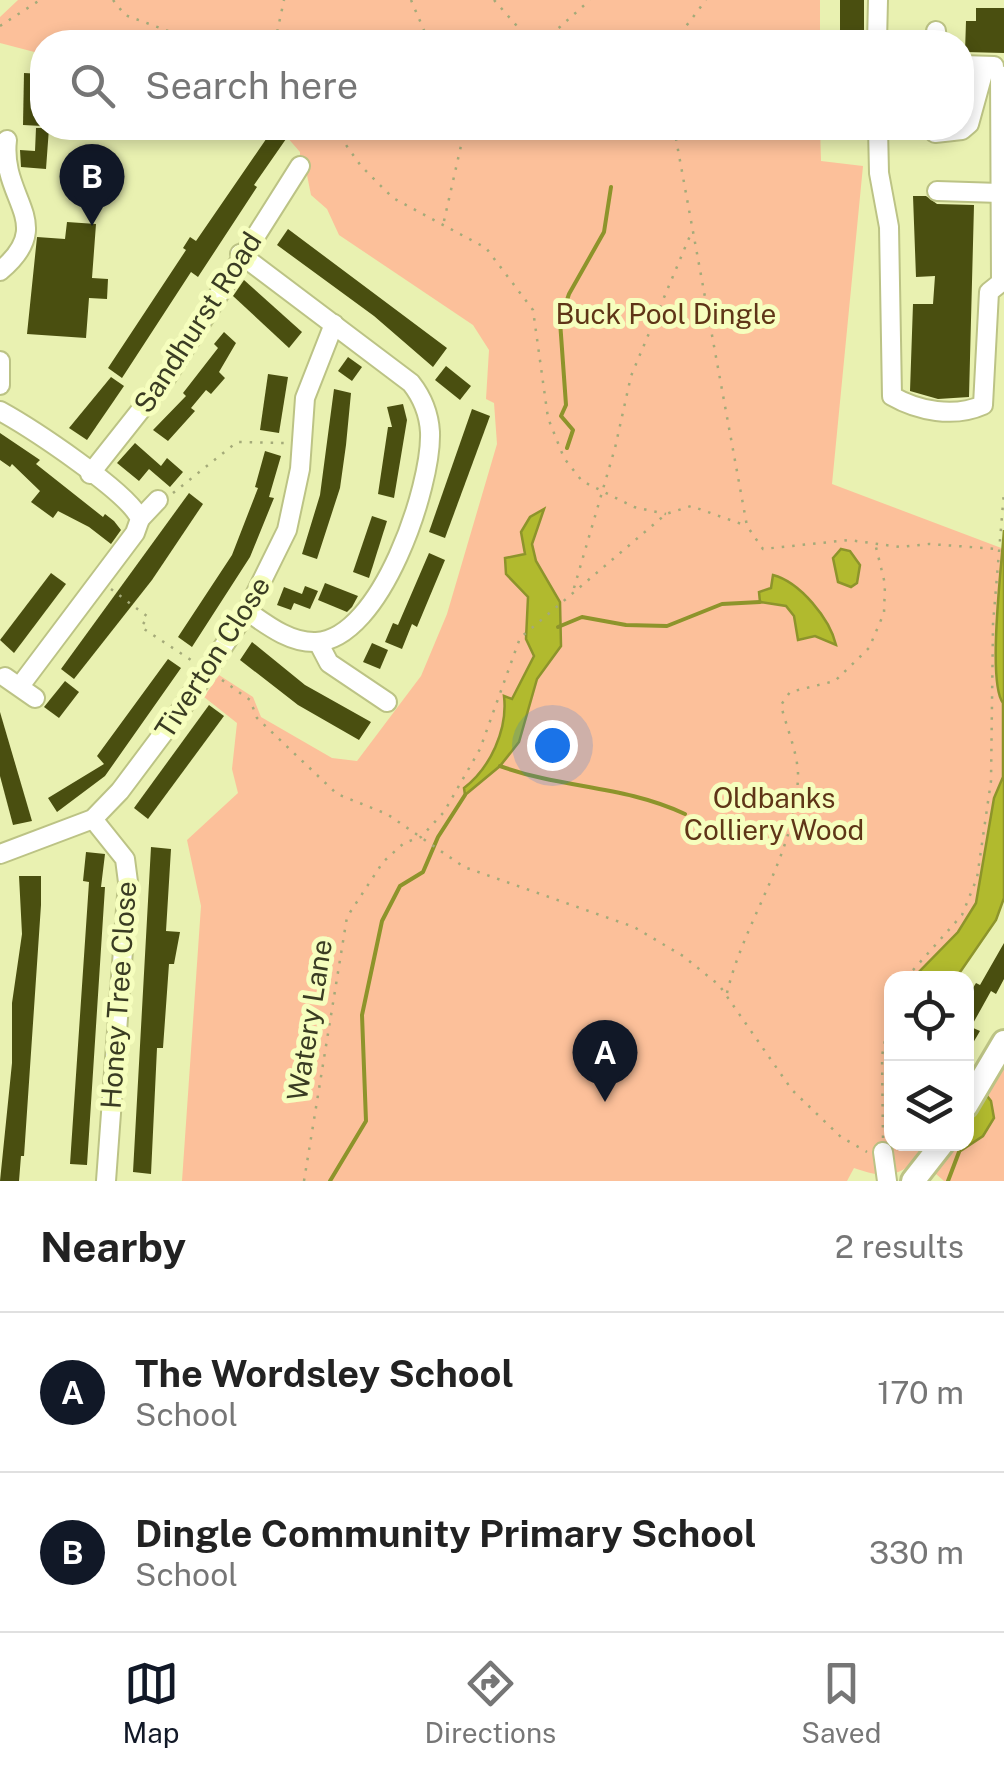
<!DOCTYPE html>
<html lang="en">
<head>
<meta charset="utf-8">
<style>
  :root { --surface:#fff; --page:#f6f6f6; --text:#222; --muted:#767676; --line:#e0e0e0; --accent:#111827 }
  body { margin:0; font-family:"Public Sans",sans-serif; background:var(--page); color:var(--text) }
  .controls { position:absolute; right:30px; bottom:30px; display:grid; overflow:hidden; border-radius:20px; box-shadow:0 5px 15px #0003 }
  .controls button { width:90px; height:90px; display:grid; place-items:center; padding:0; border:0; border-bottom:2px solid var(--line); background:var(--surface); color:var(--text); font:50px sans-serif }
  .you { position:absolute; left:552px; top:745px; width:35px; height:35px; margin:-25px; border:8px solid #fff; border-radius:50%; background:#1a73e8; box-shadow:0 0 0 15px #1a73e833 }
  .badge { display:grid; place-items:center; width:65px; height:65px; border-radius:50%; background:var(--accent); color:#fff; font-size:32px; font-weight:700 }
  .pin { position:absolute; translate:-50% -82px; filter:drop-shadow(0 2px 5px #0008) }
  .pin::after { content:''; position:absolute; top:52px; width:35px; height:30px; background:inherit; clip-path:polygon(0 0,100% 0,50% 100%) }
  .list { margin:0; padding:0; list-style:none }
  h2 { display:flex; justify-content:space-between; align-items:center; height:130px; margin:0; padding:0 40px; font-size:42px }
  h2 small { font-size:32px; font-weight:400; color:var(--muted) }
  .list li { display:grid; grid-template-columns:65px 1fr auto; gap:30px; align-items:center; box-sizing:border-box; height:160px; padding:0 40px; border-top:2px solid var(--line) }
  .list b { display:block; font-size:38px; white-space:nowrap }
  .list p { margin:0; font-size:32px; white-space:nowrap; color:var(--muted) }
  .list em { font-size:32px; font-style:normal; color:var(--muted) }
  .icon { flex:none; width:55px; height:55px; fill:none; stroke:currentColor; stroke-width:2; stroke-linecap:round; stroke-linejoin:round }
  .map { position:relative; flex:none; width:1004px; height:1181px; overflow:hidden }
  .search { position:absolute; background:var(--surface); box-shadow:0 5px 15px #0003; left:30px; right:30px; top:30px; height:110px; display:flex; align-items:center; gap:25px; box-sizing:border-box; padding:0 35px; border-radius:40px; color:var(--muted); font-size:38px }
  .sheet { height:450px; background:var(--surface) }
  nav { display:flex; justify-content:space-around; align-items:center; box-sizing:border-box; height:140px; border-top:2px solid var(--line); background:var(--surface); font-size:28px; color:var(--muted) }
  nav a { display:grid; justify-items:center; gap:5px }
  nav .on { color:var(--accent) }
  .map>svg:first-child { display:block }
  .green { fill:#fcc09a }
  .water { fill:#b1ba2e; stroke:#8d942b; stroke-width:2.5 }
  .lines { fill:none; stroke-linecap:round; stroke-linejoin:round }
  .stream { stroke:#8d942b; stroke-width:4 }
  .building { fill:#4a4f10 }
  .minor-casing { stroke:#bcc385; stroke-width:22 }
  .major-casing { stroke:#bcc385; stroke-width:28 }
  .path { stroke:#a4aa79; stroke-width:2.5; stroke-dasharray:2.5 8; stroke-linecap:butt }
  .minor { stroke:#fff; stroke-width:18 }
  .major { stroke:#fff; stroke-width:22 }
  .labels { text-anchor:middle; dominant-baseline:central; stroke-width:10; stroke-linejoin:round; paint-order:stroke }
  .park-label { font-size:28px; fill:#5f3517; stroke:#f6febe }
  .street-label { font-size:28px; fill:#3a3c23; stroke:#f6febe }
</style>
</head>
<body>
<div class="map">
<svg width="1004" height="1181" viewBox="0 0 1004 1181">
  <rect width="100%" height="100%" fill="#e9f1b1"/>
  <!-- green -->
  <g class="green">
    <path d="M18 0H820V42H42V54L0 43V17Z"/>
    <path d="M279 128H820L821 161 863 166 832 484 1004 549V898L996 920 956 978H892V1144H927C906 1176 890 1181 854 1168L847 1181H182L201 906 187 840 238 793 232 769 237 723 204 697 219 675 253 697 261 717 332 758 357 761 421 676 447 614 497 444 494 403 486 399 489 350 473 325 339 235 327 209 311 195 307 175 300 166V152Z"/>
    <path d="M1004 1065V1181H944L935 1173 951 1144H963L960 1150 983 1136 985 1093Z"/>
  </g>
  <!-- water -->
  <g class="water">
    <path d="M544 509 532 544 536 561 560 602 561 646 537 679 519 742 500 766 465 795 464 788C490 768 508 730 504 696L512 699 534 656 526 639 528 597 506 574 505 558 525 554 521 532 530 517Z"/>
    <path d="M1004 530V898L996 920 956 978H913L958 932 976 903 994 798 1003 777V703C987 682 1002 562 1004 530Z"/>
    <path d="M841 549 850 551 860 565 857 583 851 587 838 582 833 558Z"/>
    <path d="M773 575C800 582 830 619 836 645L815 636 798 640 794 616 786 606 760 602 759 592 771 588Z"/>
    <path d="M967 1070 991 1101 994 1118 983 1136 959 1152C971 1129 967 1099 967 1070Z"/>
  </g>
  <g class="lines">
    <!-- stream -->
    <g class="stream">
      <path d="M567 448 573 430 561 416 566 405 560 321 569 294 604 232 611 187"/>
      <path d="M558 627 582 617 626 625 667 626 722 604 760 602"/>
      <path d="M500 766C563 789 623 785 685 814"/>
      <path d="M330 1181 366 1121 362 1015 382 921 400 886 423 872 438 837 465 795"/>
      <path d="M948 1181 959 1152"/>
    </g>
  </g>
  <!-- building -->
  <g class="building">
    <rect x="840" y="0" width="24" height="42"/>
    <path d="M976 8H1004V53L965 52 966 21H976Z"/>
    <path d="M24 73 42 74V126L23 125Z"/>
    <path d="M36 128H49L46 169 21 167 20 150 35 151Z"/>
    <path d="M273 129 286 139 254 185 257 187 198 277 191 272 122 378 108 368 186 250 183 248 190 237 196 241Z"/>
    <path d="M913 196H926L937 204 974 205 969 397 938 399 910 391 913 304H933L935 276 916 277Z"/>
    <path d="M67 222 96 224 92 278 108 279 107 299 89 298 86 338 27 334 37 237 65 239Z"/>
    <path d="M288 229 447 348 433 367 374 316 277 245Z"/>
    <path d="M244 280 302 332 289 348 233 296Z"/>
    <path d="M224 332 236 343 219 372 225 378 211 394 206 390 191 408 195 411 168 441 153 430 186 396 183 393 218 348 214 344Z"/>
    <path d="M348 357 362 367 352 381 338 371Z"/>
    <path d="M446 366 471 386 460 400 435 380Z"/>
    <path d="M268 374 288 377 279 433 260 430Z"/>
    <path d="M111 377 124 386 87 440 69 428Z"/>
    <path d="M334 389 351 393 346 445 340 488 317 559 302 554 320 495Z"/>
    <path d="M403 404 407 420 394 498 378 494 388 427H392L387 407Z"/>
    <path d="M472 409 490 416 445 538 429 532Z"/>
    <path d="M0 433 40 460 36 464 103 517 105 514 114 521 121 530 111 544 89 527 58 511 53 518 31 502 40 491 12 464 10 467 0 460Z"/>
    <path d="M135 443 161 466 167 458 183 472 170 487 149 469 139 481 117 463Z"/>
    <path d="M265 451 281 456 269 497 274 498 250 557 192 647 178 637 232 555 258 488 255 487Z"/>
    <path d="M189 493 203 504 152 580 74 679 61 669Z"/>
    <path d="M372 516 387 521 369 578 353 572Z"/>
    <path d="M429 553 445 560 417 627 412 624 402 649 385 642 393 623 398 625Z"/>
    <path d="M51 573 66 584 14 653 0 640Z"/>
    <path d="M325 583 358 596 352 607 347 612 318 600Z"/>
    <path d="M305 586 318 591 310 609 294 603 291 610 277 605 284 587 302 594Z"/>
    <path d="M252 642 305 685 371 722 359 740 298 705 240 660Z"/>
    <path d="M372 643 388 650 380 669 363 662Z"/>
    <path d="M168 659 181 668 105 776 57 812 48 798 104 764 97 756Z"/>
    <path d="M65 681 79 692 59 718 44 707Z"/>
    <path d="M209 705 224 716 148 819 134 808Z"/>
    <path d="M0 712 32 821 13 825 0 776Z"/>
    <path d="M151 847 171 849 166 931 180 932 174 964H169L163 1048H157L151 1174 133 1172Z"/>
    <path d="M86 852 105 854 101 887H105L87 1165 70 1164 89 882 83 881Z"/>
    <path d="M19 876H41V905L24 1156H21L19 1181H0L12 1063V1003L22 934Z"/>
    <path d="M1004 943V979L996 994 991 991 971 1027 980 1031 966 1055V999L976 983 980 985Z"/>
  </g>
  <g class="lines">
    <!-- minor casing -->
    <g class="minor-casing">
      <g id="minor">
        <path d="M936 31 937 42"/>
        <path d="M877 42 878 0"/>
        <path d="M962 65 994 66"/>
        <path d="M1000 75 1001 281"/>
        <path d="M878 128 879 173 889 227 892 396C918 411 954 418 983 405L989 292 1004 280"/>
        <path d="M935 133 962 130 969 124 985 66"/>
        <path d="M937 191 1000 193"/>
        <path d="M240 254 411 383C422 397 429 415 430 432 432 486 381 639 316 642 290 643 267 625 247 611"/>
        <path d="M0 271C58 223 0 200 7 140"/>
        <path d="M0 361V385"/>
        <path d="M0 411C29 427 129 492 140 519L135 533 20 686"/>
        <path d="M90 474 166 378 300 166"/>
        <path d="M140 519 158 500"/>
        <path d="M318 642 329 663 387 702"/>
        <path d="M5 677 35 698"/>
        <path d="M93 819 125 859 128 882 106 1181"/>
        <path d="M0 854 93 819 120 791 180 711 247 611 287 530 300 469 305 398 334 324"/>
        <path d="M883 1152 887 1181"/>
      </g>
    </g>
    <!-- major casing -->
    <g class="major-casing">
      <g id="major">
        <path d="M966 1106 1004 1042"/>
        <path d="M913 1181 942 1144"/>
      </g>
    </g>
    <!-- path -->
    <g class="path">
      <path d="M113 0 125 15 198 42"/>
      <path d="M411 0 429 42"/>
      <path d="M494 0 531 42"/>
      <path d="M0 26 40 0"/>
      <path d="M275 42 284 0"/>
      <path d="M543 42 590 0"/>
      <path d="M674 42 706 0"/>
      <path d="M334 128 361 166 393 198 486 248 533 310 548 418 564 458 582 481 634 507 666 514"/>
      <path d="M674 128 747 526 763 549 849 540 900 547 929 544 998 549"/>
      <path d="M444 221 465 128"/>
      <path d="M173 493 237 442 286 443"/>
      <path d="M574 588 615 448 631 376 692 231"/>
      <path d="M111 589 148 617 141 627 194 662"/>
      <path d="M222 680 250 700 257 718 337 794 387 814 464 867 634 927 683 956 719 985 792 1090 841 1137 867 1152"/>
      <path d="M906 978 962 915 977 878 991 781 993 624 1004 492"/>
      <path d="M727 993C744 920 798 851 798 773 797 751 786 726 781 705L790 692 835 681 869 648 884 613 885 584 875 543"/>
      <path d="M883 1138 882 1056 892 1005"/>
      <path d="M304 1181 347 917 383 862 404 843 421 837 444 812 480 749 520 638 666 514 691 506 747 526"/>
    </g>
    <!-- minor -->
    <use href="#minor" class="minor"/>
    <!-- major -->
    <use href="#major" class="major"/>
  </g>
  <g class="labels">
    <!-- park labels -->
    <g class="park-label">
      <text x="666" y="313">Buck Pool Dingle</text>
      <text x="774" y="797">Oldbanks<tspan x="774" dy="32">Colliery Wood</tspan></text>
    </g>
    <!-- street labels -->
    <g class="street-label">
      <text transform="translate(197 322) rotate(-57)">Sandhurst Road</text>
      <text transform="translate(212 657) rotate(-57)">Tiverton Close</text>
      <text transform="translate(118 995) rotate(-86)">Honey Tree Close</text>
      <text transform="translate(309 1020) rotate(-81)">Watery Lane</text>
    </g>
  </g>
</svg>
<div class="controls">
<button><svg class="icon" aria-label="locate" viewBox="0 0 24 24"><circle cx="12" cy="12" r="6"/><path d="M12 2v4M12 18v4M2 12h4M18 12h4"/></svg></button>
<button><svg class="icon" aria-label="layers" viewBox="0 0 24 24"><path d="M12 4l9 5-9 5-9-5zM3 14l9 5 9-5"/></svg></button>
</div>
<div class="you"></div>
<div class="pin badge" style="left:605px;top:1102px">A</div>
<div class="pin badge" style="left:92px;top:226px">B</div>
<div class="search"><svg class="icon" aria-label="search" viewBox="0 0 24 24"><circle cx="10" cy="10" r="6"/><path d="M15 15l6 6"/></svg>Search here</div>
</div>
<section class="sheet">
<h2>Nearby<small>2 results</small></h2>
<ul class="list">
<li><span class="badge">A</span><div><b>The Wordsley School</b><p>School</p></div><em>170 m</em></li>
<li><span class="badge">B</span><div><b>Dingle Community Primary School</b><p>School</p></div><em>330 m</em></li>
</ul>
</section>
<nav>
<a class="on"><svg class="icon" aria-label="map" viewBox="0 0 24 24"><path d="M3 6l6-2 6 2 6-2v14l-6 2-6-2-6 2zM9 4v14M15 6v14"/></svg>Map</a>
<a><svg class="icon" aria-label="directions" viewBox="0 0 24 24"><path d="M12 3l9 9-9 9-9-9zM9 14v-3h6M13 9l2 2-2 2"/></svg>Directions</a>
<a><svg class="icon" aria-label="saved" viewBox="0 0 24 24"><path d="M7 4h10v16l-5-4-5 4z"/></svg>Saved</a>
</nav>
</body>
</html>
